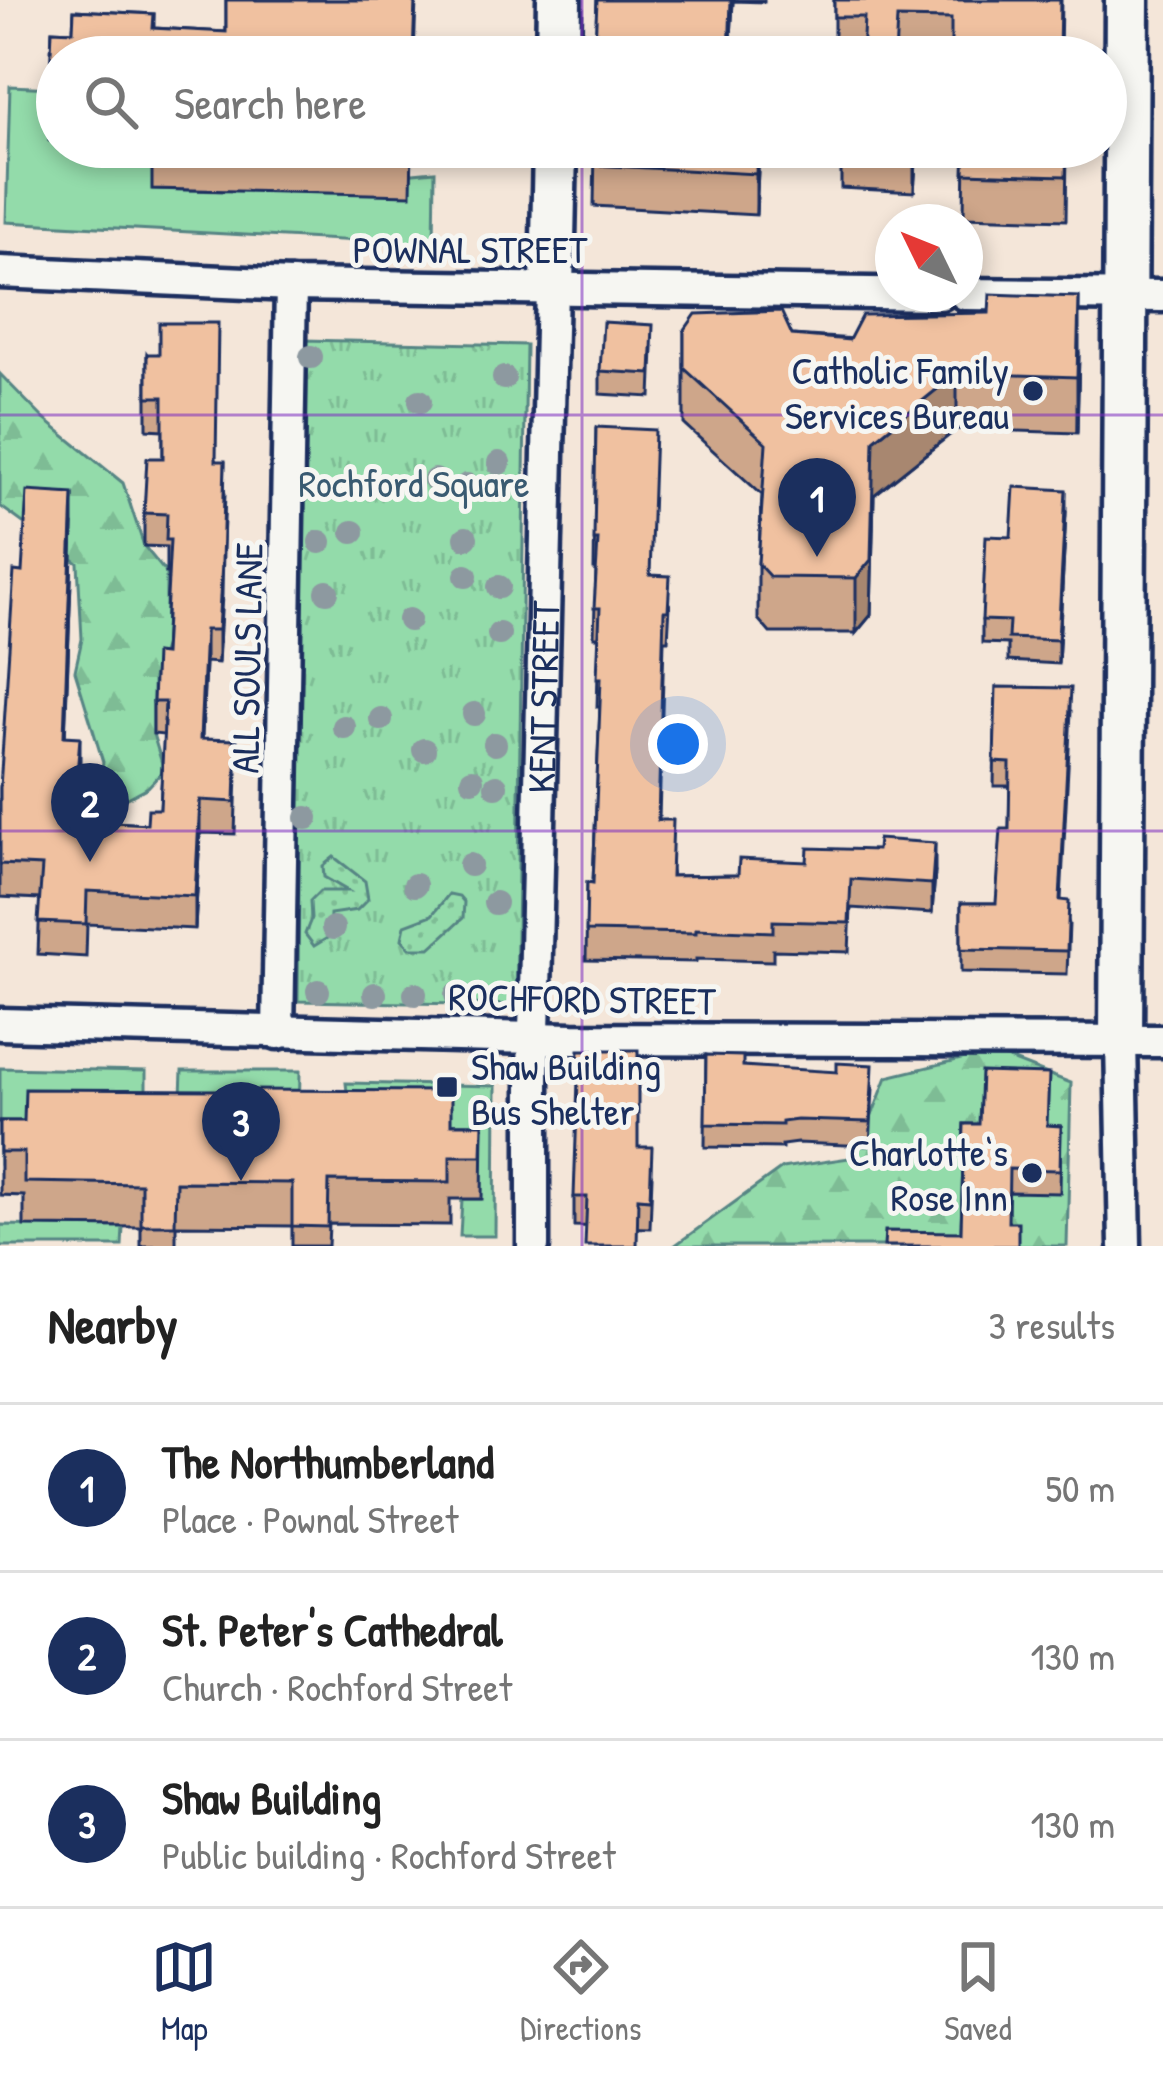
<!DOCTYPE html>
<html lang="en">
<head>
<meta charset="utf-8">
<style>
  :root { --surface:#fff; --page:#f6f6f6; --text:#222; --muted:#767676; --line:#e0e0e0; --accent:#1b2f5e }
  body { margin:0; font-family:"Patrick Hand",sans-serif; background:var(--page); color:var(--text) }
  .compass { position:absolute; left:875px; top:204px; width:108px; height:108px; border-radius:50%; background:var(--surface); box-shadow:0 6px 18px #0003; rotate:313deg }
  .you { position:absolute; left:678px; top:744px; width:42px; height:42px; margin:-30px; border:9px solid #fff; border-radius:50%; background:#1a73e8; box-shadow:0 0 0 18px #1a73e833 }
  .badge { display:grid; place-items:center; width:78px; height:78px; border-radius:50%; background:var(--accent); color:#fff; font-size:39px; font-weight:700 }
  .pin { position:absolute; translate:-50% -99px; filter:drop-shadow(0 3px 6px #0008) }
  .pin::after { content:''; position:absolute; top:63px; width:42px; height:36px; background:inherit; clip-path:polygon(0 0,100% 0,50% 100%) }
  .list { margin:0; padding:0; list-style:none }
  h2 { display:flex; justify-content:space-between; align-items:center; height:156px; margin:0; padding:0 48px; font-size:51px }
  h2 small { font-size:39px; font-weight:400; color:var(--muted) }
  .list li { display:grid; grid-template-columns:78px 1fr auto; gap:36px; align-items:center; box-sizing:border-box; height:168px; padding:0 48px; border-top:3px solid var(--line) }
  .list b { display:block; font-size:45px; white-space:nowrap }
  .list p { margin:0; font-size:39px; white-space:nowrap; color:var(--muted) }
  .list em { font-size:39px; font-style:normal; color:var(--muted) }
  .icon { flex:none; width:66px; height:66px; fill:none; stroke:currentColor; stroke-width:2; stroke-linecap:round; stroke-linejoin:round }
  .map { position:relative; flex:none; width:1163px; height:1246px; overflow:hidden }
  .search { position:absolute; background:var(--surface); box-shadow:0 6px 18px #0003; left:36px; right:36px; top:36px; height:132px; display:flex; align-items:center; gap:30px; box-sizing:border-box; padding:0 42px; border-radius:66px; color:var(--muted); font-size:45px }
  .sheet { height:660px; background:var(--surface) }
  nav { display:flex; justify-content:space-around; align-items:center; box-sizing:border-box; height:168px; border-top:3px solid var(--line); background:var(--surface); font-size:33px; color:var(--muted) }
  nav a { display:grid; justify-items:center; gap:6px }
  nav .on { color:var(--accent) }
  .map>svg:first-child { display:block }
  .grass { fill:#93dbaa; stroke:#578584; stroke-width:3 }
  .forest { fill:url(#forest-firs); stroke:#578584; stroke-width:3 }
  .park { fill:url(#park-tufts); stroke:#578584; stroke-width:3 }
  .garden { fill:url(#garden-dots); stroke:#578584; stroke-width:3 }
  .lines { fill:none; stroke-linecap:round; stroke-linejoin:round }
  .street-casing { stroke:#1b2f5e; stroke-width:39 }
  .secondary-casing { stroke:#1b2f5e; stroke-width:51 }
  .street { stroke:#f6f6f2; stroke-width:30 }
  .secondary { stroke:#f6f6f2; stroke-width:42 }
  .tree { fill:#8d99a0 }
  .wall { fill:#cea68a; stroke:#1b2f5e; stroke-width:3 }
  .shaded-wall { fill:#a88770; stroke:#1b2f5e; stroke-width:3 }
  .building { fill:#f0c1a0; stroke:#1b2f5e; stroke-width:3 }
  .grid { fill:none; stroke:#7b2cbf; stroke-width:3; stroke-opacity:0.55 }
  .poi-dot { fill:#1b2f5e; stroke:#f6f6f2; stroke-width:4.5 }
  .labels { text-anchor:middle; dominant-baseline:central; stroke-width:10; stroke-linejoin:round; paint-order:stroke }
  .street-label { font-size:39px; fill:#1b2f5e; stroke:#f6f6f2 }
  .poi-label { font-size:39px; fill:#1b2f5e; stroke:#f6f6f2; text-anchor:end }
  .park-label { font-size:39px; fill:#395a71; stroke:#f6f6f2 }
</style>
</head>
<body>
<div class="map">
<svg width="1163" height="1246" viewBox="0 0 1163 1246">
  <defs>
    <pattern id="forest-firs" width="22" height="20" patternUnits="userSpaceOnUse" patternTransform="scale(3)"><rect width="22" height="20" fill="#93dbaa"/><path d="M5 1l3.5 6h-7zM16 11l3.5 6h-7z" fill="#7ebc95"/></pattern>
    <pattern id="park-tufts" width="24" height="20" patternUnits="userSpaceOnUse" patternTransform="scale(3)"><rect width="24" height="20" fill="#93dbaa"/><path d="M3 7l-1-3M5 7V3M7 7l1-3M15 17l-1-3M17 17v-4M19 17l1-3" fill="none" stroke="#7ebc95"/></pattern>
    <pattern id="garden-dots" width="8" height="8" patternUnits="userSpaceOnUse" patternTransform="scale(3)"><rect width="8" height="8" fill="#93dbaa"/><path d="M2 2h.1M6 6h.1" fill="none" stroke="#7ebc95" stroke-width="1.8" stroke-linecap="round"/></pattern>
  </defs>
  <rect width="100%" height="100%" fill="#f4e6d9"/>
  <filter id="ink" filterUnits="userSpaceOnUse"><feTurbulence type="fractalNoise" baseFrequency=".00833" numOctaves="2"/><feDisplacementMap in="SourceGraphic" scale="24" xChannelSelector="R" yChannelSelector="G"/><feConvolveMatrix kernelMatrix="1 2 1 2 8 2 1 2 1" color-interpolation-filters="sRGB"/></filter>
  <g filter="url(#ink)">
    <!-- grass -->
    <g class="grass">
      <path d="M10 86 52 88 50 140 57 141V147H154L153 189 222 191 435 171 434 245 6 222Z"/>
      <path d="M0 1068 146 1071V1133L0 1164Z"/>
      <path d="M182 1071H300L299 1123 180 1120Z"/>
      <path d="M346 1083 496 1086 495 1236H460L462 1199H482L352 1134Z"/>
      <path d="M0 1225 123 1227 122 1246H0Z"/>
    </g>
    <!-- forest -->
    <g class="forest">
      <path d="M0 374 44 419 123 483 144 546 166 573V642L153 678V734L164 770 148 787 124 800 99 780 103 762 75 671 82 639 78 563 0 506Z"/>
      <path d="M990 1052 1071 1083 1067 1246H674L782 1168 856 1157 887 1077Z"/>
    </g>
    <!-- park -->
    <path class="park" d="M303 340 526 345 516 1005 298 1001Z"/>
    <!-- garden -->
    <g class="garden">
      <path d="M334 857 365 881 368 899 357 910 330 914 329 937 314 946 305 934 311 919 310 901 320 891H348L324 877 323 866Z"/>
      <path d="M449 894 459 896 464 902 463 918 430 948H410L402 939 405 925 432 915Z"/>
    </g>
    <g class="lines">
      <!-- street casing -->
      <g class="street-casing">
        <g id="street">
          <path d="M0 272 291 285 940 294"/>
          <path d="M965 294 1163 296"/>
          <path d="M0 1024 573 1039 1163 1041"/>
          <path d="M278 1033 291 285"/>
          <path d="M1121 1040 1125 1246"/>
          <path id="s1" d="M533 1246V1074L552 288"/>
        </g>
      </g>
      <!-- secondary casing -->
      <g class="secondary-casing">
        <g id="secondary">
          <path d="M558 57 559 0"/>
          <path d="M552 288 555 147"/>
          <path d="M1121 1040 1127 0"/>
        </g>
      </g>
      <!-- street -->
      <use href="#street" class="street"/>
      <!-- secondary -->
      <use href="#secondary" class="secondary"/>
    </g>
    <!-- trees -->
    <g class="tree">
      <circle cx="311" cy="357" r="12"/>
      <circle cx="504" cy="378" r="12"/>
      <circle cx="420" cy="401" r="12"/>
      <circle cx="499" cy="463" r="12"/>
      <circle cx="435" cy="480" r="12"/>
      <circle cx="467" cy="485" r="12"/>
      <circle cx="353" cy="532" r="12"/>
      <circle cx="466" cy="538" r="12"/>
      <circle cx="320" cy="542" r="12"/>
      <circle cx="466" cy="576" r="12"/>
      <circle cx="499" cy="587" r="12"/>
      <circle cx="327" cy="592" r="12"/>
      <circle cx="409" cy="620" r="12"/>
      <circle cx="499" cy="634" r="12"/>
      <circle cx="474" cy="714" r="12"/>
      <circle cx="381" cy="719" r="12"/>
      <circle cx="344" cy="727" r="12"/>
      <circle cx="495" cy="744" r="12"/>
      <circle cx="424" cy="750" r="12"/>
      <circle cx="472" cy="780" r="12"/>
      <circle cx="496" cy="786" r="12"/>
      <circle cx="307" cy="818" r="12"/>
      <circle cx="470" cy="865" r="12"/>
      <circle cx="415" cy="885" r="12"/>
      <circle cx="495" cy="903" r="12"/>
      <circle cx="333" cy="928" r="12"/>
      <circle cx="318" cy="991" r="12"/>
      <circle cx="375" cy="994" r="12"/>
      <circle cx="415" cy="994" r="12"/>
      <circle cx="456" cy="995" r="12"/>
    </g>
    <!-- wall -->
    <g class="wall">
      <path d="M226 0H416L414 57H57V141L49 140 52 30 73 31 74 10 154 14V28L226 32Z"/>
      <path d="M597 0H764V2L733 1 730 57H595Z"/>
      <path d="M834 0H1061L1060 57H834Z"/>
      <path d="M152 147H412L411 195 152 189Z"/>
      <path d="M595 147H759L756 215 594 206Z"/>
      <path d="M841 147H917L914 192 841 188Z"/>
      <path d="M951 147H1067L1066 220 964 217 965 152H951Z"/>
      <path d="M684 331 792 335 1079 353 1077 433 957 429 874 495 871 615 856 633H770L758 619V564L762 495 684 424Z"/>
      <path d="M653 348 651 397 600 394V371Z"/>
      <path d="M147 354 217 461 225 494 218 663 205 662 202 739 237 773 235 834 200 833 195 929 87 924 86 957 38 954 40 899 0 897V788L22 572 73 527 65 736 80 769 77 813 96 821 147 824 160 809 164 735 153 734V702L164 654 168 573H166V547L144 546V513L163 458V430L147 429Z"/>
      <path d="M596 427 651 575 670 605 668 640H664L659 820 672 876 935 872 932 913 851 908 849 952 773 950V961L696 959V962L586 960 587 882 593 883 600 707H597L599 637H594L596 569H594Z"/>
      <path d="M1066 513 1058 664 1008 661V644L982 643V620L1011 537Z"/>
      <path d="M996 687 1071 711 1061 900 1069 924 1067 974 961 972V903H996L1009 829 1010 786H994Z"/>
      <path d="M706 1055 743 1066 873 1088 870 1146 797 1143 782 1145V1148L705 1147Z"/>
      <path d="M0 1121 483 1124 482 1199H450V1225L329 1224 328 1246H292V1226L176 1225V1246H141V1227L24 1226V1196L0 1195Z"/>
      <path d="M964 1124 1061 1126 1060 1193 1009 1192 961 1232Z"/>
      <path d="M638 1147 652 1176 650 1228 574 1226V1197Z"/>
    </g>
    <!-- shaded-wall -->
    <g class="shaded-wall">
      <path d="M731 0H733L730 57H729Z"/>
      <path d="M757 147H759L756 215V174Z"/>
      <path d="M914 147H917L914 192Z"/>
      <path d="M1079 297V353L1077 433V377Z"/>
      <path d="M957 373V429L874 495 871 615 856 633V578L874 440Z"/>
      <path d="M225 461 222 595 218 663V630Z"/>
      <path d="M1066 490V513L1058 664V640Z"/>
      <path d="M73 494V527L64 769V736Z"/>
      <path d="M205 630V662L200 771V739Z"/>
      <path d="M80 737V769L74 846V813Z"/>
      <path d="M200 800V833L195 929V896Z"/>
      <path d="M935 843V872L932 913V884Z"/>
    </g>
    <!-- building -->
    <g class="building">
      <path d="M226 0H415L413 57H57V97H49L52 30 73 31 74 10 154 14 153 28 226 32Z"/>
      <path d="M597 0H731L729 57H599V45H595Z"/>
      <path d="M834 0H1060L1059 54 1047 53V57H951V19L897 18 895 57H862L864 17H834Z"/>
      <path d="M198 147H411V152Z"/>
      <path d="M595 147H757L756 174 594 165Z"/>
      <path d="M965 147H1067L1066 176 964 173Z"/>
      <path d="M990 294 1079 297 1077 377 957 373 874 440 871 560 856 578 770 577 758 564 766 443 684 368V331L696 314 781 311 792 335 849 340 862 315 989 313Z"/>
      <path d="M603 322 653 325 651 374 600 371Z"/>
      <path d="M159 323H218L216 461H225L222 563 218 630H205L200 739 237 740 235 802 200 800 195 896 87 891 86 924 38 922 42 866 0 864V788L14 571 22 572 27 491 73 494 64 736 80 737 74 813 96 814V821L147 824 148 809H160L165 702H153L155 653 164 654 170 540H166L167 514 144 513 147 458H163V397H147V354H159Z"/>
      <path d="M596 427 655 430 650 575 670 576 668 611H664L658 820H673L671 876 738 875 739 859 807 862 808 848 877 850 878 839 935 843 932 884 851 879 849 923 773 921V932L696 929V933L586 931 587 882 593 883 601 678H597L600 608H594L598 540H594Z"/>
      <path d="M1014 487 1066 490 1058 640 1008 638 1009 621 982 620 986 536 1011 537Z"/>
      <path d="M996 687 1071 688 1060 900 1069 901 1067 951 961 949V903H996L1001 829H1009L1010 763 994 762Z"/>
      <path d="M579 1050H638V1147H652L650 1199 638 1198 637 1246H585L587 1197H574Z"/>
      <path d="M706 1055 743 1056V1066L837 1072V1063L873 1065 870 1122 797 1120 782 1122V1125L705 1124Z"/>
      <path d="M981 1072 1049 1074 1047 1125 1061 1126 1060 1170 1009 1169 1008 1222H1018V1246H884L885 1231 961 1232 964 1124H979Z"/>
      <path d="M25 1089 451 1091V1124H483L482 1156H450V1182L329 1181 328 1227 292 1226V1183L176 1182 175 1225H141V1184L24 1182V1152H0V1121H24Z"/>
    </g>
  </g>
  <!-- grid -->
  <path class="grid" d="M582 0V57M582 147V1246M0 415H1163M0 831H1163"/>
  <!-- markers -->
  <g class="poi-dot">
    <circle cx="1033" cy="391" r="12"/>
    <rect x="435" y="1075" width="24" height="24" rx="6"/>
    <circle cx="1032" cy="1173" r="12"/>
  </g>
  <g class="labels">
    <!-- street labels -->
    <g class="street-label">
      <text x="470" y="248">POWNAL STREET</text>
      <text transform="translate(246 658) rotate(-89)">ALL SOULS LANE</text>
      <text stroke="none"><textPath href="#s1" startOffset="549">KENT STREET</textPath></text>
      <text transform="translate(582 998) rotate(1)">ROCHFORD STREET</text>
    </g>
    <!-- poi labels -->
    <g class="poi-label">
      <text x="1009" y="369">Catholic Family<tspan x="1009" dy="45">Services Bureau</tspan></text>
      <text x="471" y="1065" text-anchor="start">Shaw Building<tspan x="471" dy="45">Bus Shelter</tspan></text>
      <text x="1008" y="1151">Charlotte‘s<tspan x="1008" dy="45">Rose Inn</tspan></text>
    </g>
    <!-- park labels -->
    <g class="park-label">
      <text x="414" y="482">Rochford Square</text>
    </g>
  </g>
</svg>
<svg class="compass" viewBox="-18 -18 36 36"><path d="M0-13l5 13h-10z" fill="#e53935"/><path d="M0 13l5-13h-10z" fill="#767676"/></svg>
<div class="you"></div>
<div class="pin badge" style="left:817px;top:557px">1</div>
<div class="pin badge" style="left:90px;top:862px">2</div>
<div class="pin badge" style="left:241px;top:1181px">3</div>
<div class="search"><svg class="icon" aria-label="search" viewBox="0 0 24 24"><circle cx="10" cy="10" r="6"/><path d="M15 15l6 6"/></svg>Search here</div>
</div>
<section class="sheet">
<h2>Nearby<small>3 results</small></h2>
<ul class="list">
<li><span class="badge">1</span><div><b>The Northumberland</b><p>Place · Pownal Street</p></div><em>50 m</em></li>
<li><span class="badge">2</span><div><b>St. Peter's Cathedral</b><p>Church · Rochford Street</p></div><em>130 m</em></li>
<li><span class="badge">3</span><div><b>Shaw Building</b><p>Public building · Rochford Street</p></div><em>130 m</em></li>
</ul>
</section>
<nav>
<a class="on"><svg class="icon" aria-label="map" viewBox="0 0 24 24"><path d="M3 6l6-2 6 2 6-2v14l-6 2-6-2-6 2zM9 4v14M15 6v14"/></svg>Map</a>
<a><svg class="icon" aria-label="directions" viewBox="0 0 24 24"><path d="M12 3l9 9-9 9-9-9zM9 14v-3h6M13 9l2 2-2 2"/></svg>Directions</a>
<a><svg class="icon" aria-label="saved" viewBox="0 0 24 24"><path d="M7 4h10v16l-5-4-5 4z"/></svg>Saved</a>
</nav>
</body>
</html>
